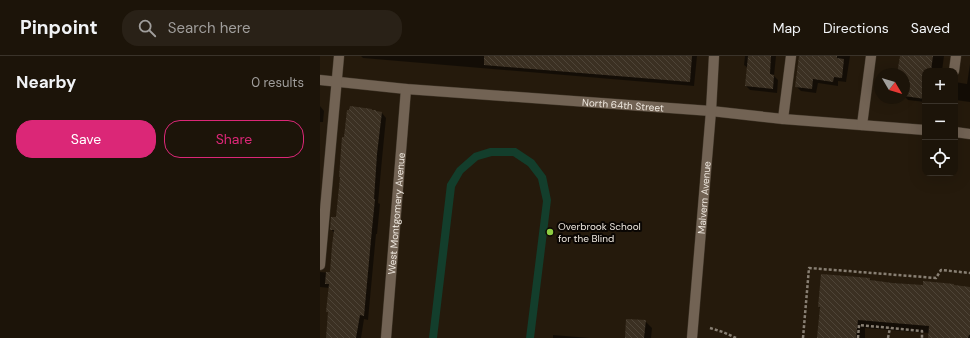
<!DOCTYPE html>
<html lang="en">
<head>
<meta charset="utf-8">
<style>
  :root { --surface:#1c1409; --page:#292117; --text:#f1f3f6; --muted:#a09e9c; --line:#3a332a; --accent:#db2777 }
  body { margin:0; font-family:"DM Sans",sans-serif; background:var(--page); color:var(--text) }
  .controls { position:absolute; right:12px; top:12px; display:grid; overflow:hidden; border-radius:8px; box-shadow:0 4px 16px #0002 }
  .controls button { width:36px; height:36px; display:grid; place-items:center; padding:0; border:0; border-bottom:1px solid var(--line); background:var(--surface); color:var(--text); font:20px sans-serif }
  .compass { position:absolute; left:554px; top:12px; width:36px; height:36px; border-radius:50%; background:var(--surface); box-shadow:0 4px 16px #0002; rotate:128deg }
  .list { margin:0; padding:0; list-style:none }
  h2 { display:flex; justify-content:space-between; align-items:center; height:52px; margin:0; padding:0 16px; font-size:17px }
  h2 small { font-size:13px; font-weight:400; color:var(--muted) }
  .actions { display:flex; gap:8px; padding:12px 16px }
  .actions a { flex:1; padding:9px 0; border:1px solid var(--accent); border-radius:16px; text-align:center; font-size:14px; color:var(--accent) }
  .actions .main { background:var(--accent); color:#fff }
  .icon { flex:none; width:22px; height:22px; fill:none; stroke:currentColor; stroke-width:2; stroke-linecap:round; stroke-linejoin:round }
  .map { position:relative; flex:none; width:650px; height:282px; overflow:hidden }
  header { display:flex; align-items:center; gap:24px; box-sizing:border-box; height:56px; padding:0 20px; background:var(--surface); border-bottom:1px solid var(--line) }
  header strong { font-size:19px }
  nav { display:flex; gap:22px; margin-inline-start:auto; font-size:14px }
  .search { width:280px; height:36px; background:var(--page); display:flex; align-items:center; gap:10px; box-sizing:border-box; padding:0 14px; border-radius:16px; color:var(--muted); font-size:15px }
  main { display:flex }
  aside { flex:1; background:var(--surface) }
  .map>svg:first-child { display:block }
  .pitch { fill:#133e2c }
  .shadow { fill:#0007 }
  .building { fill:url(#building-back-hatch) }
  .lines { fill:none; stroke-linecap:round; stroke-linejoin:round }
  .minor-casing { stroke:#41372a; stroke-width:11 }
  .path { stroke:#887f73; stroke-width:2.5; stroke-dasharray:3 2; stroke-linecap:butt }
  .minor { stroke:#726354; stroke-width:10 }
  .poi-dot { fill:#8ecd42; stroke:#0a0603; stroke-width:1.5 }
  .labels { text-anchor:middle; dominant-baseline:central; stroke-width:4; stroke-linejoin:round; paint-order:stroke }
  .street-label { font-size:10px; fill:#efe8df; stroke:#0a0603 }
  .poi-label { font-size:10px; fill:#efe8df; stroke:#0a0603; text-anchor:start }
</style>
</head>
<body>
<header>
<strong>Pinpoint</strong>
<div class="search"><svg class="icon" aria-label="search" viewBox="0 0 24 24"><circle cx="10" cy="10" r="6"/><path d="M15 15l6 6"/></svg>Search here</div>
<nav><a>Map</a><a>Directions</a><a>Saved</a></nav>
</header>
<main>
<aside>
<h2>Nearby<small>0 results</small></h2>
<ul class="list">
</ul>
<div class="actions"><a class="main">Save</a><a>Share</a></div>
</aside>
<div class="map">
<svg width="650" height="282" viewBox="0 0 650 282">
  <defs>
    <pattern id="building-back-hatch" width="6" height="6" patternUnits="userSpaceOnUse"><rect width="6" height="6" fill="#3b3022"/><path d="M-1 5l2 2M0 0l6 6M5-1l2 2" fill="none" stroke="#4e4437"/></pattern>
  </defs>
  <rect width="100%" height="100%" fill="#251a0c"/>
  <!-- pitch -->
  <path class="pitch" d="M170 92H196L214 104 226 120 231 144 214 282H206L223 145 218 123 208 110 193 100H172L158 104 143 117 135 131 117 282H109L127 128 137 112 154 97Z"/>
  <!-- shadow -->
  <g class="shadow">
    <path d="M41 0H377L374 30 43 2Z"/>
    <path d="M425 0H456L454 20 458 24 457 37 430 34 426 30 428 12 424 9Z"/>
    <path d="M480 0H530L526 26 518 25V30L498 27 496 37 481 35 476 30Z"/>
    <path d="M581 0H624L622 15H605V46L588 44 584 40V18H578Z"/>
    <path d="M650 8V46L635 44V26L647 28Z"/>
    <path d="M0 50 4 55 3 66H0Z"/>
    <path d="M52 54 62 57 66 62 62 103 58 147 60 148 57 178H56L48 264 44 263 41 282H7L9 257 8 256 10 232 0 231V216L11 217 14 177 11 173 17 162 21 122 20 121Z"/>
    <path d="M550 223 552 225 604 230V226L634 229 636 231 650 232V282H609V277L545 272V282H498L501 253 499 251Z"/>
    <path d="M325 265 332 272 331 282H306Z"/>
    <path d="M233 279 270 282H233Z"/>
  </g>
  <!-- building -->
  <g class="building">
    <path d="M164 0H372L370 26 164 9Z"/>
    <path d="M428 0H451L450 18 454 19 453 33 425 30Z"/>
    <path d="M479 0H517V2L524 3 522 22 514 21 513 26 493 23 492 33 475 31Z"/>
    <path d="M580 0H613L611 15H605V43L584 40V18H577Z"/>
    <path d="M30 50 52 53V54H56V55L62 56 57 98 54 143H55L52 173 44 260 40 259 36 282H6L8 256H6L9 228H5L6 216H10L12 190 14 174H10L11 161H16L20 121H19L22 81H24L27 54H29Z"/>
    <path d="M501 218 550 222V224L573 227 603 229V225L634 228V229L650 231V279H649L648 282H608L609 270 538 264 536 282H497L500 251H498Z"/>
    <path d="M306 263 326 264 324 282H305Z"/>
  </g>
  <g class="lines">
    <!-- minor casing -->
    <g class="minor-casing">
      <g id="minor">
        <path d="M634 15 636 0"/>
        <path id="s1" d="M0 24 86 33 391 55 463 63 605 74"/>
        <path d="M463 63 471 0"/>
        <path d="M542 69 551 0"/>
        <path d="M635 76 650 78"/>
        <path d="M0 209 19 0"/>
        <path id="s2" d="M66 282 86 33"/>
        <path id="s3" d="M372 282 391 55 394 0"/>
      </g>
    </g>
    <!-- path -->
    <g class="path">
      <path d="M390 272 403 276 416 282"/>
      <path d="M483 282 489 212 616 222 621 214 650 217"/>
      <path d="M538 282 539 269 602 275V282"/>
      <path d="M568 282 570 272"/>
    </g>
    <!-- minor -->
    <use href="#minor" class="minor"/>
  </g>
  <!-- markers -->
  <circle class="poi-dot" cx="230" cy="176" r="4"/>
  <g class="labels">
    <!-- street labels -->
    <g class="street-label">
      <text stroke="none"><textPath href="#s1" startOffset="304">North 64th Street</textPath></text>
      <text stroke="none"><textPath href="#s3" startOffset="141">Malvern Avenue</textPath></text>
      <text stroke="none"><textPath href="#s2" startOffset="125">West Montgomery Avenue</textPath></text>
    </g>
    <!-- poi labels -->
    <g class="poi-label">
      <text x="238" y="170">Overbrook School<tspan x="238" dy="12">for the Blind</tspan></text>
    </g>
  </g>
</svg>
<div class="controls">
<button>+</button>
<button>−</button>
<button><svg class="icon" aria-label="locate" viewBox="0 0 24 24"><circle cx="12" cy="12" r="6"/><path d="M12 2v4M12 18v4M2 12h4M18 12h4"/></svg></button>
</div>
<svg class="compass" viewBox="-18 -18 36 36"><path d="M0-13l5 13h-10z" fill="#e53935"/><path d="M0 13l5-13h-10z" fill="#a09e9c"/></svg>
</div>
</main>
</body>
</html>
